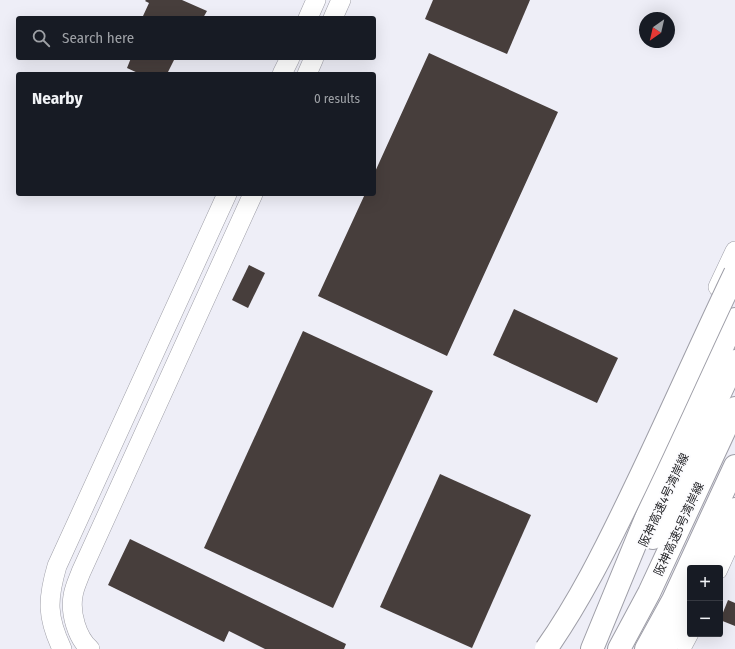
<!DOCTYPE html>
<html lang="en">
<head>
<meta charset="utf-8">
<style>
  :root { --surface:#171b24; --page:#20242c; --text:#f1f3f6; --muted:#9ea1a6; --line:#363941 }
  body { margin:0; font-family:"Fira Sans Condensed","Noto Sans JP",sans-serif; background:var(--page); color:var(--text) }
  .controls { position:absolute; right:12px; bottom:12px; display:grid; overflow:hidden; border-radius:4px; box-shadow:0 4px 16px #0002 }
  .controls button { width:36px; height:36px; display:grid; place-items:center; padding:0; border:0; border-bottom:1px solid var(--line); background:var(--surface); color:var(--text); font:20px sans-serif }
  .compass { position:absolute; left:639px; top:12px; width:36px; height:36px; border-radius:50%; background:var(--surface); box-shadow:0 4px 16px #0002; rotate:214deg }
  .list { margin:0; padding:0; list-style:none }
  h2 { display:flex; justify-content:space-between; align-items:center; height:52px; margin:0; padding:0 16px; font-size:17px }
  h2 small { font-size:13px; font-weight:400; color:var(--muted) }
  .icon { flex:none; width:22px; height:22px; fill:none; stroke:currentColor; stroke-width:2; stroke-linecap:round; stroke-linejoin:round }
  .map { position:relative; flex:none; width:735px; height:649px; overflow:hidden }
  .search { position:absolute; background:var(--surface); box-shadow:0 4px 16px #0002; left:16px; top:16px; width:360px; height:44px; display:flex; align-items:center; gap:10px; box-sizing:border-box; padding:0 14px; border-radius:4px; color:var(--muted); font-size:15px }
  .panel { position:absolute; background:var(--surface); box-shadow:0 4px 16px #0002; left:16px; top:72px; width:360px; height:124px; border-radius:4px }
  .map>svg:first-child { display:block }
  .building { fill:#473e3c }
  .lines { fill:none; stroke-linecap:round; stroke-linejoin:round }
  .street-casing { stroke:#9e9ea7; stroke-width:14 }
  .secondary-casing { stroke:#9e9ea7; stroke-width:20 }
  .highway-casing { stroke:#9e9ea7; stroke-width:24 }
  .street { stroke:#fff; stroke-width:13 }
  .secondary { stroke:#fff; stroke-width:19 }
  .highway { stroke:#fff; stroke-width:22 }
  .highway-bridge-casing { stroke:#9e9ea7; stroke-width:24; stroke-linecap:butt }
  .highway-bridge { stroke:#fff; stroke-width:22 }
  .labels { text-anchor:middle; dominant-baseline:central; stroke-width:4; stroke-linejoin:round; paint-order:stroke }
  .street-label { font-size:12px; fill:#252528; stroke:#fcfcfe }
</style>
</head>
<body>
<div class="map">
<svg width="735" height="649" viewBox="0 0 735 649">
  <rect width="100%" height="100%" fill="#eeeef7"/>
  <!-- building -->
  <g class="building">
    <path d="M146 0H182L207 11 203 18H148L143 16 149 3 145 1Z"/>
    <path d="M433 0H530L507 54 425 19Z"/>
    <path d="M429 53 558 112 447 356 318 296 365 194H374V174Z"/>
    <path d="M131 58H175L167 74H140L127 68Z"/>
    <path d="M249 265 265 273 248 308 232 300Z"/>
    <path d="M514 309 618 358 597 403 493 355Z"/>
    <path d="M303 331 433 391 333 608 204 548Z"/>
    <path d="M440 474 531 515 472 648 380 607Z"/>
    <path d="M130 539 346 644 344 649H265L229 631 224 642 108 585Z"/>
    <path d="M728 600 735 603V626L720 620Z"/>
  </g>
  <g class="lines">
    <!-- street casing -->
    <g class="street-casing">
      <g id="street">
        <path d="M720 572 735 539"/>
        <path d="M684 649 692 634"/>
      </g>
    </g>
    <!-- secondary casing -->
    <g class="secondary-casing">
      <g id="secondary">
        <path d="M308 18 316 0"/>
        <path d="M333 18 341 0"/>
        <path d="M282 74 290 58"/>
        <path d="M307 74 314 58"/>
        <path d="M718 287 735 251"/>
        <path d="M62 649C47 617 47 600 57 566L227 194"/>
        <path d="M90 649C77 638 70 613 73 596 74 588 78 580 81 572L253 194"/>
      </g>
    </g>
    <!-- highway casing -->
    <g class="highway-casing">
      <g id="highway">
        <path d="M653 538 735 361"/>
        <path d="M708 568 735 509"/>
        <path d="M592 649 653 501 735 319"/>
        <path d="M619 649 649 593 735 408"/>
        <path d="M646 649 673 600 735 466"/>
        <path d="M665 649 690 605"/>
      </g>
    </g>
    <!-- street -->
    <use href="#street" class="street"/>
    <!-- secondary -->
    <use href="#secondary" class="secondary"/>
    <!-- highway -->
    <use href="#highway" class="highway"/>
    <!-- highway-bridge casing -->
    <g class="highway-bridge-casing">
      <path id="highway-bridge" d="M546 649C579 602 605 550 630 498 666 424 699 348 735 273"/>
    </g>
    <!-- highway-bridge -->
    <use href="#highway-bridge" class="highway-bridge"/>
  </g>
  <g class="labels">
    <!-- street labels -->
    <g class="street-label">
      <text transform="translate(664 500) rotate(-65)">阪神高速4号湾岸線</text>
      <text transform="translate(679 529) rotate(-65)">阪神高速5号湾岸線</text>
    </g>
  </g>
</svg>
<div class="controls">
<button>+</button>
<button>−</button>
</div>
<svg class="compass" viewBox="-18 -18 36 36"><path d="M0-13l5 13h-10z" fill="#e53935"/><path d="M0 13l5-13h-10z" fill="#9ea1a6"/></svg>
<div class="search"><svg class="icon" aria-label="search" viewBox="0 0 24 24"><circle cx="10" cy="10" r="6"/><path d="M15 15l6 6"/></svg>Search here</div>
<section class="panel">
<h2>Nearby<small>0 results</small></h2>
<ul class="list">
</ul>
</section>
</div>
</body>
</html>
